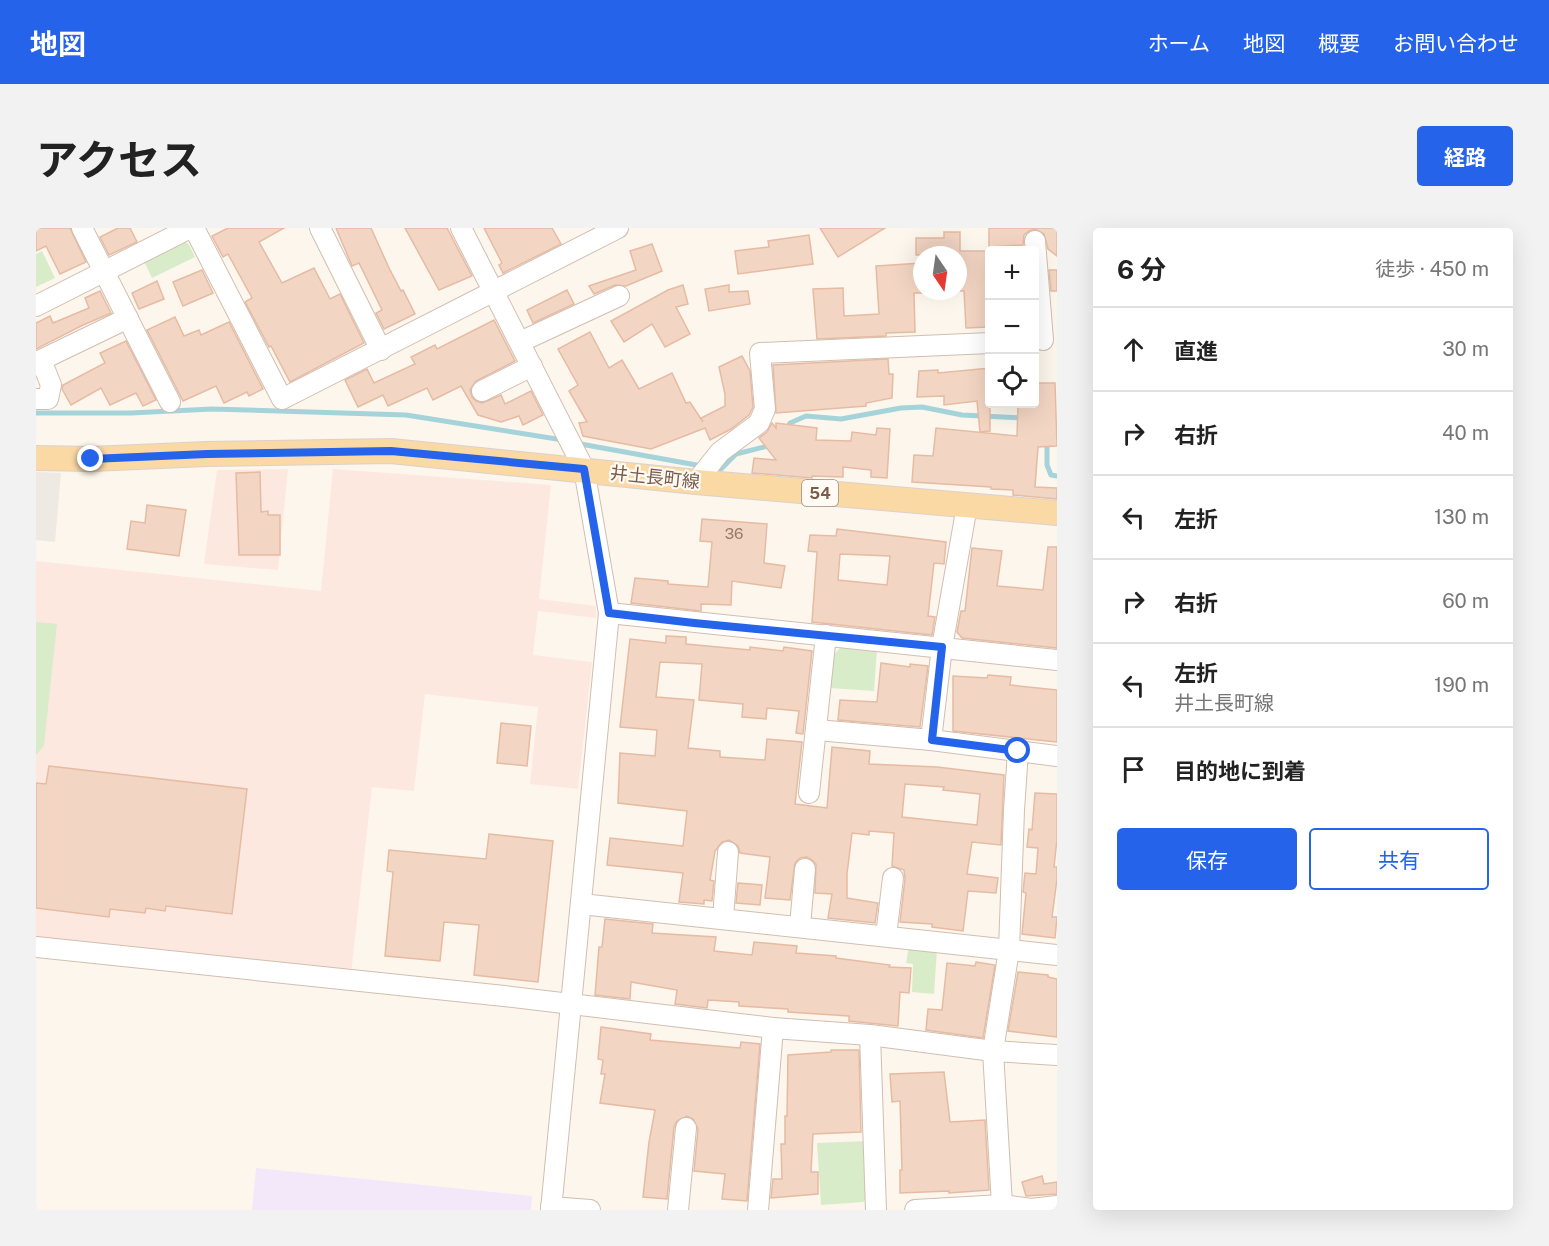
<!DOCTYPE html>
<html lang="ja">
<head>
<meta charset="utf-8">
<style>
  :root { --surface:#fff; --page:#f2f2f2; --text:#222; --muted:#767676; --line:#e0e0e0; --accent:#2563eb }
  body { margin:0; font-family:"Public Sans","Noto Sans JP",sans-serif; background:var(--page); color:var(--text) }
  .controls { position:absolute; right:18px; top:18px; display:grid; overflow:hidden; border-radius:6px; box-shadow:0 6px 24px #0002 }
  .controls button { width:54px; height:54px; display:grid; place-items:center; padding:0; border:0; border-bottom:2px solid var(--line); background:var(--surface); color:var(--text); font:30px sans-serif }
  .compass { position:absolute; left:877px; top:18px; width:54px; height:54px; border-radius:50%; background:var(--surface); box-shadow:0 6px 24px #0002; rotate:167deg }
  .stop { position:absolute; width:18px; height:18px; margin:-14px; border:4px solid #2563eb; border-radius:50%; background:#fff }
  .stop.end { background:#2563eb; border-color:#fff; box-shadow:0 2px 6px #0008 }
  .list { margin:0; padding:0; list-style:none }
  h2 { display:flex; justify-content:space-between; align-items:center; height:78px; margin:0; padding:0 24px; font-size:26px }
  h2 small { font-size:20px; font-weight:400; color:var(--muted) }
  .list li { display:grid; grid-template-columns:39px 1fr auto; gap:18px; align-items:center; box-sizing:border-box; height:84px; padding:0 24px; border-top:2px solid var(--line) }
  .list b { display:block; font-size:22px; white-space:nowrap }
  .list p { margin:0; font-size:20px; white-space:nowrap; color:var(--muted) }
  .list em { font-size:20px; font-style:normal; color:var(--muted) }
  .actions { display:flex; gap:12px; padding:18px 24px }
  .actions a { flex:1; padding:14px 0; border:2px solid var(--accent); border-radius:6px; text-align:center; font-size:21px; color:var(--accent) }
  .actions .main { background:var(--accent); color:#fff }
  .icon { flex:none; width:33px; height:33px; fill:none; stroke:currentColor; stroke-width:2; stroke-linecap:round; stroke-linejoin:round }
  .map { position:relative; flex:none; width:1021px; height:982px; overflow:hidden; border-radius:6px }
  header { display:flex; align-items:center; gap:36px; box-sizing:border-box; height:84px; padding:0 30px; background:var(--accent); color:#fff }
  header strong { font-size:28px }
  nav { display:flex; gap:33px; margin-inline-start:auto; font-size:21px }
  .intro { display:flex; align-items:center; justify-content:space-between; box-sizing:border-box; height:144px; padding:0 36px }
  h1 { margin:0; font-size:42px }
  .button { padding:15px 27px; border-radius:6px; background:var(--accent); color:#fff; font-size:21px; font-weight:700 }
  main { display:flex; gap:36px; padding:0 36px }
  aside { flex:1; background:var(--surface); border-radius:6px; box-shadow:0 6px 24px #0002 }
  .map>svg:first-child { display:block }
  .commercial { fill:#fde8e0 }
  .industrial { fill:#efe9e4 }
  .education { fill:#f3e8fa }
  .green { fill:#d8ecc9 }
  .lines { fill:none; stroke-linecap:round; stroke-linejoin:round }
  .stream { stroke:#a5d3da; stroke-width:5 }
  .building { fill:#f3d5c3; stroke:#e6bba3; stroke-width:1.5; fill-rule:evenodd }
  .minor-casing { stroke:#d1beb0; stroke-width:22 }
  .major-casing { stroke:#dad1cd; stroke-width:26 }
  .minor { stroke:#fff; stroke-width:20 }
  .major { stroke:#fbd9a5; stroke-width:24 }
  .route { stroke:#2563eb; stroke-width:8 }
  .labels { text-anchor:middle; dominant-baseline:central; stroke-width:4.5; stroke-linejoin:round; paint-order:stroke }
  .number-label { font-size:15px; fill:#987a6a }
  .shield { fill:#fffaf3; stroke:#a28b7f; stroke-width:1.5 }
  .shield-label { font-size:16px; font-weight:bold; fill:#7a5c4d }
  .street-label { font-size:18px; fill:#7a5c4d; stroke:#fffaf3 }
</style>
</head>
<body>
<header>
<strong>地図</strong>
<nav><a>ホーム</a><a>地図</a><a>概要</a><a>お問い合わせ</a></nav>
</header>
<div class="intro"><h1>アクセス</h1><a class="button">経路</a></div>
<main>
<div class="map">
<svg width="1021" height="982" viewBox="0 0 1021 982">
  <rect width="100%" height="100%" fill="#fdf6ec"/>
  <!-- commercial -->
  <g class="commercial">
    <path d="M252 241 242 342 168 336 181 242Z"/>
    <path d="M297 241 515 257 503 371 560 378V390L502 383 497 427 556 434 542 561 494 556 502 479 389 466 378 563 336 559 315 746 0 713V333L285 363Z"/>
  </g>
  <!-- industrial -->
  <path class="industrial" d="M0 244 25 245 19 314 0 312Z"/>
  <!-- education -->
  <path class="education" d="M220 940 496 968 495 982H216Z"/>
  <!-- green -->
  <g class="green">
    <path d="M146 10 153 17 159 29 116 50 107 31Z"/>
    <path d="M6 23 19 50 0 59V26Z"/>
    <path d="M0 394 21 396 8 518 0 527Z"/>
    <path d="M805 419 841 421 838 463 794 460 797 428Z"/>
    <path d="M873 718 901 721 898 766 876 764 877 736 870 735Z"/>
    <path d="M831 913 834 960 828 974 785 977 781 915Z"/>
  </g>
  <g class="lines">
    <!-- stream -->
    <g class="stream">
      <path d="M0 185H95L176 181 370 187 527 212"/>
      <path d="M750 203 754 195 770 188 805 191 865 180 886 179 926 187 988 190"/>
      <path d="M1011 211V237L1015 247 1021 248"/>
      <path d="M539 215 666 238"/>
      <path d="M678 240 685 241 700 226 736 217"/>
    </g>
  </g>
  <!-- building -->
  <g class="building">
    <path d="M0 0H34L50 34 24 46 10 18 0 23Z"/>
    <path d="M82 0H94L101 14 73 27 64 9Z"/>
    <path d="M192 0H248L223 14 246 55 278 40 294 71 304 66 328 115 254 154 235 118 233 119 209 74 216 70 192 26 187 29 176 8Z"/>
    <path d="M300 0H335L353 40 365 63 367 62 379 86 348 101 340 85 346 82 323 35 316 38Z"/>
    <path d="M369 0H411L436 48 403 62Z"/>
    <path d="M448 0H516L525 16 467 45 463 37 466 35Z"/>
    <path d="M784 0H849L802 29Z"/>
    <path d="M953 0H1021V28L1012 21 1008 6 999 1 993 3 988 7 987 17 953 19Z"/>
    <path d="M908 4H924V23H952L954 96 952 99 930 100 928 63H924L923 27H880V10H908Z"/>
    <path d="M773 7 777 36 702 46 699 23 733 19 732 13Z"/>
    <path d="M616 16 626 43 590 58 579 57 558 66 553 58 600 42 594 23Z"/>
    <path d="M886 35V65H878L879 104 850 105V108L781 111 777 61 807 60 808 88 843 86 840 38Z"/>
    <path d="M166 42 177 65 147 78 137 54Z"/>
    <path d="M1013 42H1021V63H1015Z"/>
    <path d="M121 53 128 71 103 81 96 65Z"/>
    <path d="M647 57 652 76 640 79 654 106 629 119 616 96 588 114 575 93 632 62Z"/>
    <path d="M693 57V64L712 63 714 76 673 83 669 61Z"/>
    <path d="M531 62 538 76 497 95 491 82Z"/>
    <path d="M64 63 75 85 47 97 0 121V95L14 88 17 95 53 80 49 70Z"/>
    <path d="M139 89 148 108 163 102 165 107 193 94 227 161 213 168 211 164 188 175 180 158 147 173 111 102Z"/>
    <path d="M458 92 479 133 440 153 434 162 436 169 440 173 446 175 465 167 469 176 495 163 507 187 487 197 483 188 465 194 442 187 425 158 397 172 391 160 352 178 347 167 322 179 309 152 331 141 338 155 379 136 375 129 399 117 401 121Z"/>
    <path d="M554 104 573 140 586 132 603 161 636 145 650 175 654 174 667 194 665 190 689 178V166L683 139 706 128 714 143 717 179 713 187 695 201 674 212 669 200 615 221 547 208 543 195 551 194 533 163 542 157 522 121Z"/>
    <path d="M90 113 120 172 107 178 100 165 74 177 65 160 35 177 26 161 27 157 69 135 64 125Z"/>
    <path d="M852 131 853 146H857L856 170 830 175V178L740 185 737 137Z"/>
    <path d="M954 140V203L944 204 941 173 908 177V168L881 169 883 143 902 142V145Z"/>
    <path d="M999 155H1019L1021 218 1002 219 999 259 1021 260V271L977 267V262L955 261V259L876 254 878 227 897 228 900 200 981 208 982 176H999Z"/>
    <path d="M736 195 740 200V195L781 200 780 212 815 213 816 204 840 207 841 200 854 201 851 250 835 249V242L807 239V249L776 248V250L716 245 718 230 740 232 723 210 731 204Z"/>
    <path d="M224 244 225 284 232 283V287H244V327H203L200 245Z"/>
    <path d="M111 277 150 282 143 328 91 321 95 293 109 295Z"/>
    <path d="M666 291 731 296 728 335 749 338 745 360 696 353 695 377 665 376V383L595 375 599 350 632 353V356L672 359 676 314 664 313Z"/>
    <path d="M801 301 910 314 908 336 898 335 892 388 899 389 896 407 776 394 781 324 772 323 774 307 800 308ZM804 326 854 328 851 357 802 352Z"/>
    <path d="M1012 319H1021V420L926 410 921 404 925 383H929L936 320 966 323 961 358 1007 362Z"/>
    <path d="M630 408 650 409V416L714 422V419L747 423 748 419 776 423 767 506 760 505 763 483 731 480 730 491 706 489 707 476 663 472 666 436 624 434 620 469 658 472 652 520 684 523V529L729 532 731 511 766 514 759 576 791 580 796 519 834 523 833 536 901 539 968 547 965 617 936 614 931 646 962 650 960 665 932 663 927 703 896 699V696L864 694 869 651 868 642 856 638 858 605 833 603V607L816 605 811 646V670L842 675 839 695 792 690 796 666 779 665 780 636 776 632 771 629 764 630 759 635 754 672 729 670 734 629 704 625 702 618 693 612 686 614 679 623 674 652 678 653 676 673 668 672V676L643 674 647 645 571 637 574 610 647 618 651 583 582 575 584 525 619 528 621 502 584 499 594 411 630 415ZM869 556 908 559 907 562 944 566 941 597 866 589Z"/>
    <path d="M845 435 874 439V436L892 438 884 499 802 492 804 472 841 474Z"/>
    <path d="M952 447 975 449 974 457 1021 462V514L917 503V448L951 450Z"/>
    <path d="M465 495 495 498 491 538 461 535Z"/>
    <path d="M13 538 211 561 196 686 130 678 129 683 110 680 109 685 74 681 73 689 0 680V555L10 556Z"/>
    <path d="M999 565 1021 566V611L1018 639H1021V651L1016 689H1021L1019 710 986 706 990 665 987 664 989 645 1000 646 1002 620 991 619 993 601 996 602Z"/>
    <path d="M453 606 517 613 502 754 438 747 443 697 408 694 404 733 349 728 357 644 351 643 353 622 450 631Z"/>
    <path d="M702 655 726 657 724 677 700 675Z"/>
    <path d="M569 691 617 696 616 705 680 709 678 723 716 727 718 714 761 718 760 725 800 728V730L854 737 853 739 875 740 873 765 864 764 862 798 813 793V788L752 784V781L703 778V774L672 772 671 780 639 776 641 762 595 754 594 771 559 767 563 719H566Z"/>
    <path d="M940 734 959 737 947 810 890 802 892 781 906 782 911 735 939 738Z"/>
    <path d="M982 744 1012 747V749L1021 751V809L972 803Z"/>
    <path d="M565 799 615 806 614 812 704 820 705 814 724 816 711 973 686 971 689 946 658 943 662 901 657 891 651 888 641 893 638 899 631 971 607 969 613 914 619 882 564 875 569 846H565L567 832 562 831Z"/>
    <path d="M795 822H823L825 904 777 906 775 944H782V966L735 970 737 951H746L745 916H749V888H751L752 827 795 824Z"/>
    <path d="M908 844 914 894 949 892 953 962 913 965V963L864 965V942H866L864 873 856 874 854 846Z"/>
    <path d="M1006 948 1008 956 1021 954V966L990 968 986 954Z"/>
  </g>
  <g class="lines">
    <!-- minor casing -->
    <g class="minor-casing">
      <g id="minor">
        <path d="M46 0 134 174"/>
        <path d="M158 0 246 171 582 0"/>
        <path d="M284 0 345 122"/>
        <path d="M425 0 548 241 573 385 515 982"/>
        <path d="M999 13 1007 112"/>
        <path d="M0 78 154 0"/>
        <path d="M484 114 583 68"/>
        <path d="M446 163 496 138"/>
        <path d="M0 171H12L15 157 5 132 92 90"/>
        <path d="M660 254 684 224 723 195 729 181 724 125 954 115"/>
        <path d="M573 385 1021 432"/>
        <path d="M781 502 895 512 1021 528"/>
        <path d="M895 512 906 419 931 278"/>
        <path d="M773 565 790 407"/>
        <path d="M545 676 1021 727"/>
        <path d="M687 690 692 624"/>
        <path d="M764 698 769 641"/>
        <path d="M850 708 857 650"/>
        <path d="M0 719 468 768 737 800 834 807 957 823 1021 827"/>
        <path d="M834 807 840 982"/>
        <path d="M966 977 957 823 973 722 978 582 982 523"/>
        <path d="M515 979 554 982"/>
        <path d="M642 982 650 900"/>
        <path d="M722 982 737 800"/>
        <path d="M879 982 966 977 995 981 1021 978"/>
      </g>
    </g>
    <!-- major casing -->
    <g class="major-casing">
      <path id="major" d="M0 230 55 231 171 226 355 223 660 254 1021 285"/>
    </g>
    <!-- minor -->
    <use href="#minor" class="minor"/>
    <!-- major -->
    <use href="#major" class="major"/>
  </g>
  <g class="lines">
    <!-- route -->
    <path class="route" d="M55 231 171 226 355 223 548 241 573 385 658 395 906 419 896 512 982 523"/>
  </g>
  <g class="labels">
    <!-- number labels -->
    <g class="number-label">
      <text x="698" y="305">36</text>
    </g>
    <!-- shield labels -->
    <rect class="shield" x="766" y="252" width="36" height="26" rx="4.5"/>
    <g class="shield-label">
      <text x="784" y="265">54</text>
    </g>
    <!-- street labels -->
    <g class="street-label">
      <text transform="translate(619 249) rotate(6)">井土長町線</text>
    </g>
  </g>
</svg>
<div class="controls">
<button>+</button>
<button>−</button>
<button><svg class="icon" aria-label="locate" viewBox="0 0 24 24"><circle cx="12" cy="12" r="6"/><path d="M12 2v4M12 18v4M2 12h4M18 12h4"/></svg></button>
</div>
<svg class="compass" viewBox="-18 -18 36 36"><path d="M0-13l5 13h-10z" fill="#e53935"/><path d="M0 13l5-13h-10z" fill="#767676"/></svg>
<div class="stop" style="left:982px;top:523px"></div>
<div class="stop end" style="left:55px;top:231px"></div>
</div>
<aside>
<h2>6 分<small>徒歩 · 450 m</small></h2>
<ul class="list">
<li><svg class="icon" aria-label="ahead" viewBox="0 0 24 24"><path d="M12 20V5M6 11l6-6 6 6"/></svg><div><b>直進</b></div><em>30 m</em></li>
<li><svg class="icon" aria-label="right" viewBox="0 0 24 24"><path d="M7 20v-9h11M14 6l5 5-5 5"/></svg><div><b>右折</b></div><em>40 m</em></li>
<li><svg class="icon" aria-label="left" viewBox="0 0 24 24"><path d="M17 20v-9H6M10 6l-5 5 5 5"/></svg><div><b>左折</b></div><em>130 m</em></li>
<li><svg class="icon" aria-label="right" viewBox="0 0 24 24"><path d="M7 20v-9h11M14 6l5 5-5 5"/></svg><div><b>右折</b></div><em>60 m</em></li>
<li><svg class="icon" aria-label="left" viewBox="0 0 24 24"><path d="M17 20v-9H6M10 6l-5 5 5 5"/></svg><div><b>左折</b><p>井土長町線</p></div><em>190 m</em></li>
<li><svg class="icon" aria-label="arrive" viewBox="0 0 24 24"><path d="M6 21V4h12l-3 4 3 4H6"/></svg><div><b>目的地に到着</b></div></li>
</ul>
<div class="actions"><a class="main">保存</a><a>共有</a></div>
</aside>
</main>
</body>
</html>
